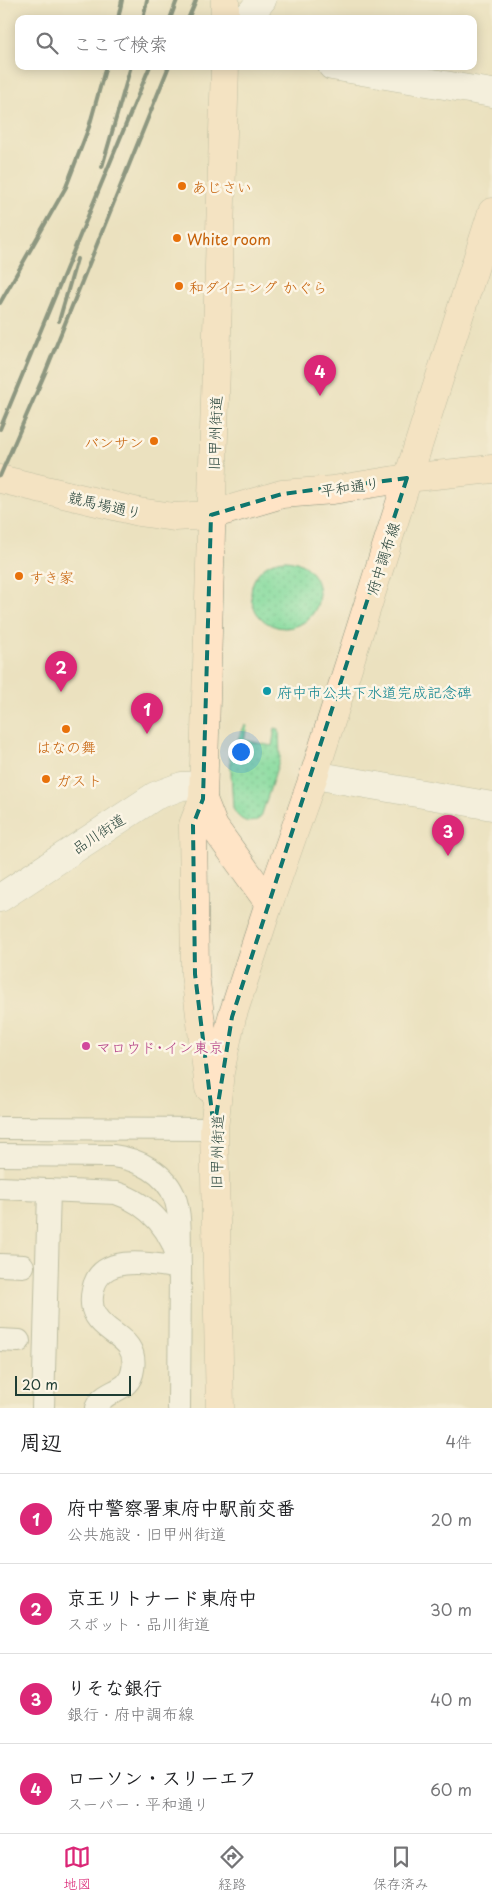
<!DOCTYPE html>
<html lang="ja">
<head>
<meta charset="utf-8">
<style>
  :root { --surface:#fff; --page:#f6f6f6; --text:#202124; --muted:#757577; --line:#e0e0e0; --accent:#db2777 }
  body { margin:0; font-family:"Playpen Sans","Klee One",sans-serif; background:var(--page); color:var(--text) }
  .scale { position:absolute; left:15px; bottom:12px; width:116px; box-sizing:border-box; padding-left:5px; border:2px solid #1f3d34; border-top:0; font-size:14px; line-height:18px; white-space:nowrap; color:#1f3d34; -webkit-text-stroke:4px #fcf5e5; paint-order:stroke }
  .you { position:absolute; left:240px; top:751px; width:18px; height:18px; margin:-12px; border:4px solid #fff; border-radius:50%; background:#1a73e8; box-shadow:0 0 0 8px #1a73e833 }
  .badge { display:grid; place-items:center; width:32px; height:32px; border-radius:50%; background:var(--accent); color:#fff; font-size:16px; font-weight:700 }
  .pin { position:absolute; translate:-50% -41px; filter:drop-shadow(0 1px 2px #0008) }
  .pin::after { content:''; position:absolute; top:26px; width:18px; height:15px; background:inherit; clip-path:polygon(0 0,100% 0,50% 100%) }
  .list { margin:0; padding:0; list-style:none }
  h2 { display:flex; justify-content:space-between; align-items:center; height:65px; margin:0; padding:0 20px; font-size:21px }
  h2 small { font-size:16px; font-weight:400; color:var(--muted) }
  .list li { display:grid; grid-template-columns:32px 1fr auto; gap:15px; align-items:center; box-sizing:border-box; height:90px; padding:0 20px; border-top:1px solid var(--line) }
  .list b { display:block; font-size:19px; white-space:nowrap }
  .list p { margin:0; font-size:16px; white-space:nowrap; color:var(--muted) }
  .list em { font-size:16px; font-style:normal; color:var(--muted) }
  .icon { flex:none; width:28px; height:28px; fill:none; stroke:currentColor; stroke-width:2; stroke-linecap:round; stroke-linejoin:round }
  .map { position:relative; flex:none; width:492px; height:1408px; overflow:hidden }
  .search { position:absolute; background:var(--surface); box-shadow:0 2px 12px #0003; left:15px; right:15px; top:15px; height:55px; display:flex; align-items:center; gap:12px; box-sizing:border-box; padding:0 18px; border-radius:10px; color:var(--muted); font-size:19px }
  .sheet { height:425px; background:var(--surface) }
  nav { display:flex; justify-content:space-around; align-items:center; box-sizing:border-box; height:70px; border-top:1px solid var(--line); background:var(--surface); font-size:14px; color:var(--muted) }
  nav a { display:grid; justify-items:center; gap:2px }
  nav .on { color:var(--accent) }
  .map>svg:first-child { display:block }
  .grass { fill:url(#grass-dots); stroke:#528c68 }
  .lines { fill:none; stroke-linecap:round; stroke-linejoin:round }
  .lane-casing { stroke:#858f7a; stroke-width:24 }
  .street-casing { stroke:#858f7a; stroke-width:29 }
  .secondary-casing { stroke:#858f7a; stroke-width:29 }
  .lane { stroke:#fff; stroke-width:22 }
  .street { stroke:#fff; stroke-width:28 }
  .secondary { stroke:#ffe4c6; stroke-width:28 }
  .rail { stroke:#1f3d34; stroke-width:4 }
  .marked { fill:none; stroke:#0f766e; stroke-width:4; stroke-dasharray:10 6; stroke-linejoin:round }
  .food-dot { fill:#e8710a; stroke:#fcf5e5; stroke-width:2 }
  .culture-dot { fill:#0f9aa8; stroke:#fcf5e5; stroke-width:2 }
  .hotel-dot { fill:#d1479c; stroke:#fcf5e5; stroke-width:2 }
  .labels { text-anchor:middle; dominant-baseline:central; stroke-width:5; stroke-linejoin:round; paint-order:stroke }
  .food-label { font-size:15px; fill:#c56008; stroke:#fcf5e5; text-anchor:start }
  .street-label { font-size:15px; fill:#1f3d34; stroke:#fcf5e5 }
  .culture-label { font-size:15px; fill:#0d838f; stroke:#fcf5e5; text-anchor:start }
  .hotel-label { font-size:15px; fill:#b23c85; stroke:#fcf5e5; text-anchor:start }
</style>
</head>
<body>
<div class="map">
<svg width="492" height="1408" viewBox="0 0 492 1408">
  <defs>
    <pattern id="grass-dots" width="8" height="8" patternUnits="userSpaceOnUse" patternTransform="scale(1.25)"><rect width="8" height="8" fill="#85da9d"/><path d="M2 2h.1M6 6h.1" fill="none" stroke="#72bc88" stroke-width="1.8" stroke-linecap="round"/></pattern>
  </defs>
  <rect width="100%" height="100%" fill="#fcf5e5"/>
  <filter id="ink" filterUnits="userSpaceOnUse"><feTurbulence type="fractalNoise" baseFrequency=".02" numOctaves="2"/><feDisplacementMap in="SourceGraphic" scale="10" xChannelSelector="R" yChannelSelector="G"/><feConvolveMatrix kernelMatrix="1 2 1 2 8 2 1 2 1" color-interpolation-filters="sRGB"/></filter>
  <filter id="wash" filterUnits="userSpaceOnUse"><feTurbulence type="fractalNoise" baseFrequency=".0096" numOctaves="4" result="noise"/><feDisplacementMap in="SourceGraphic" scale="20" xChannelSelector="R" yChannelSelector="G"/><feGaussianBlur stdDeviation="1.12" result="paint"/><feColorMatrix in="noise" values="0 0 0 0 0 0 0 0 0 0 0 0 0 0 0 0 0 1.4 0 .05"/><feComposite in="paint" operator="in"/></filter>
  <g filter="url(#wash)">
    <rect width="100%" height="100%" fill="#ebe1bf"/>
    <!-- grass -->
    <g class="grass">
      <circle cx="285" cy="594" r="34"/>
      <path d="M245 725 247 726 244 740 272 746 275 728 279 729 280 758 261 817C250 827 238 820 233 808L230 756Z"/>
    </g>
  </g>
  <g filter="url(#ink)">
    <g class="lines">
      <!-- lane casing -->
      <g class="lane-casing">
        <g id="lane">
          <path d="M0 1128 214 1129"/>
          <path d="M0 1155 113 1156C138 1159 166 1173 175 1198 182 1219 179 1245 180 1268 153 1264 100 1252 93 1290 91 1299 91 1308 96 1316 108 1336 138 1338 133 1369 130 1394 104 1388 96 1408"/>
          <path d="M0 1188 116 1193C150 1204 174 1232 180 1268L179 1408"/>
          <path d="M0 1265 23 1266"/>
          <path d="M0 1340 19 1341"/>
          <path d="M43 1408 49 1190"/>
        </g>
      </g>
      <!-- street casing -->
      <g class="street-casing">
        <g id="street">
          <path d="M246 19 262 0"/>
          <path d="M332 66 492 93"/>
          <path d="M314 775 492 806"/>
          <path d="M0 898 155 796 182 786 202 785"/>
        </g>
      </g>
      <!-- secondary casing -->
      <g class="secondary-casing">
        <g id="secondary">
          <path d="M225 0V19"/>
          <path d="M225 66 203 799 214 827 269 903"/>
          <path d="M0 479 139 512 174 517 211 515 282 494 333 490 407 478 492 469"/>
          <path d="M203 799 193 825 195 974 209 1088"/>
          <path d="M220 1408 214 1129 220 1072 232 1017 269 903 314 775 492 212"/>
        </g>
      </g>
      <!-- lane -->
      <use href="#lane" class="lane"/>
      <!-- street -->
      <use href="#street" class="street"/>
      <!-- secondary -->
      <use href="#secondary" class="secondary"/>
      <!-- rail -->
      <g class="rail">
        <path d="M118 19 122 0"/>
        <path d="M143 19 147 0"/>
        <path d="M170 19 177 0"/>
        <path d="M188 19 196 0"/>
        <path d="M102 167 131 66"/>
        <path d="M0 303 66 187 89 127 106 66"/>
        <path d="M59 321 77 259"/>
        <path d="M0 429 150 66"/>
        <path d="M0 476 45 373 169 66"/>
      </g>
    </g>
  </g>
  <!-- marked area -->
  <path d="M0 0H492V1408H0ZM407 478 232 1017 214 1129 195 974 193 825 203 799 211 515 282 494Z" fill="#ebe1bf" fill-opacity=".55" fill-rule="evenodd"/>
  <path class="marked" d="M407 478 232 1017 214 1129 195 974 193 825 203 799 211 515 282 494Z"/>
  <!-- markers -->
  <g class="food-dot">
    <circle cx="182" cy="186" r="5"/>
    <circle cx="177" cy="238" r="5"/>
    <circle cx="179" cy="286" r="5"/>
    <circle cx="154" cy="441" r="5"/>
    <circle cx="19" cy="576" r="5"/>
    <circle cx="66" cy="729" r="5"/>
    <circle cx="46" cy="779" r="5"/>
  </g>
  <circle class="culture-dot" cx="267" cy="691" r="5"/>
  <circle class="hotel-dot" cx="86" cy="1046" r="5"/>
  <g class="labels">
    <!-- food labels -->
    <g class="food-label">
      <text x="192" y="186">あじさい</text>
      <text x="187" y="238">White room</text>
      <text x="189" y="286">和ダイニング かぐら</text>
      <text x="144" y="441" text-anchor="end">バンサン</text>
      <text x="29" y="576">すき家</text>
      <text x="66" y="746" text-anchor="middle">はなの舞</text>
      <text x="56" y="779">ガスト</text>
    </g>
    <!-- street labels -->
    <g class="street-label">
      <text transform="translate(214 433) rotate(-88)">旧甲州街道</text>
      <text transform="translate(350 486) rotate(-8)">平和通り</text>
      <text transform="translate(105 504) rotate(13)">競馬場通り</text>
      <text transform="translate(382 558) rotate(-72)">府中調布線</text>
      <text transform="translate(98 833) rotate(-33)">品川街道</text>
      <text transform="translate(216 1152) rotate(-89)">旧甲州街道</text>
    </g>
    <!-- culture labels -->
    <g class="culture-label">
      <text x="277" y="691">府中市公共下水道完成記念碑</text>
    </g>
    <!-- hotel labels -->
    <g class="hotel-label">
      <text x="96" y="1046">マロウド･イン東京</text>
    </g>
  </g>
</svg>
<div class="scale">20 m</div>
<div class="you"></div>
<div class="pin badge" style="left:147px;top:734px">1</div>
<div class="pin badge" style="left:61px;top:692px">2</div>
<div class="pin badge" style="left:448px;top:856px">3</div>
<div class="pin badge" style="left:320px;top:396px">4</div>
<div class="search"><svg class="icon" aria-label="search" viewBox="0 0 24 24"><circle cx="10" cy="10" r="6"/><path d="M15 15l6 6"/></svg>ここで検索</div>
</div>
<section class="sheet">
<h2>周辺<small>4件</small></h2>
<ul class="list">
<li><span class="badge">1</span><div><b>府中警察署東府中駅前交番</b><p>公共施設 · 旧甲州街道</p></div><em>20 m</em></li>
<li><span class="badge">2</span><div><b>京王リトナード東府中</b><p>スポット · 品川街道</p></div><em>30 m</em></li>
<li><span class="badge">3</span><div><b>りそな銀行</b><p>銀行 · 府中調布線</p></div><em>40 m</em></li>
<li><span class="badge">4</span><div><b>ローソン・スリーエフ</b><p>スーパー · 平和通り</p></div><em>60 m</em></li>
</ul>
</section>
<nav>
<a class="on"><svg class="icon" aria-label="map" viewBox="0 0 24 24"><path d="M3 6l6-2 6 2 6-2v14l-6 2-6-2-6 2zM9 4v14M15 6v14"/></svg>地図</a>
<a><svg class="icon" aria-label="directions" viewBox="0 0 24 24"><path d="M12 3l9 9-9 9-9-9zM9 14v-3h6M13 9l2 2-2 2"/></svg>経路</a>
<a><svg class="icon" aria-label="saved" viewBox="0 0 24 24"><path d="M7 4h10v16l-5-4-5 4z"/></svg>保存済み</a>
</nav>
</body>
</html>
